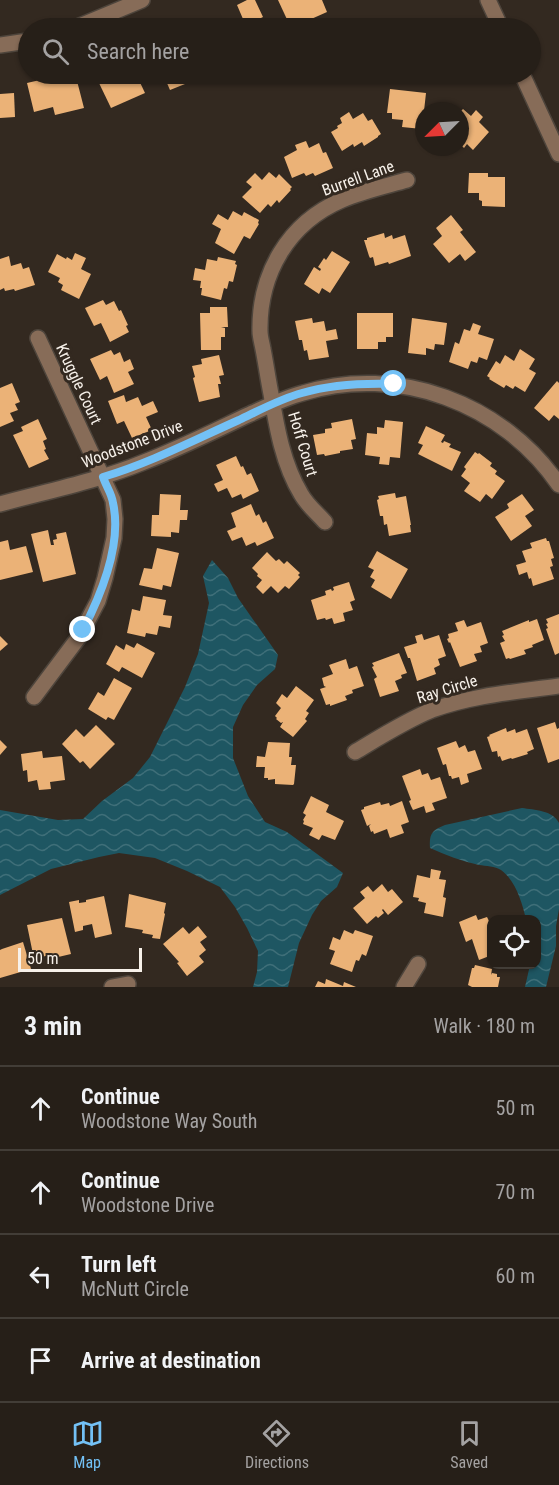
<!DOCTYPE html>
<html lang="en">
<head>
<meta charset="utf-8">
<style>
  :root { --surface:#261f18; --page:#2e2721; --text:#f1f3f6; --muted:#a4a2a2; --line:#423d37; --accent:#73c1f6 }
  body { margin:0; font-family:"Roboto Condensed",sans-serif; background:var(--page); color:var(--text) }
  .controls { position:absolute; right:18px; bottom:18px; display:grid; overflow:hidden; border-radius:12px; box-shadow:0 2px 4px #0004 }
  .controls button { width:54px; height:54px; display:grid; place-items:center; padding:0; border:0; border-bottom:2px solid var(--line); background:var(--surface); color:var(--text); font:30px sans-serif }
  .compass { position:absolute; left:415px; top:102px; width:54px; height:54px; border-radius:50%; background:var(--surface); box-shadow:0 2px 4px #0004; rotate:246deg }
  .scale { position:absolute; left:18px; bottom:15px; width:124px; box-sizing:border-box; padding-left:6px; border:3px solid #f7f1ea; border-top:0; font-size:16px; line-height:21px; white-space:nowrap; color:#f7f1ea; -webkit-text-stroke:4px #332920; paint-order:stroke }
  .stop { position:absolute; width:18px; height:18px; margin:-14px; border:4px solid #73c1f6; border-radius:50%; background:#fff }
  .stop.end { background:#73c1f6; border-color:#fff; box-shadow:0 2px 6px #0008 }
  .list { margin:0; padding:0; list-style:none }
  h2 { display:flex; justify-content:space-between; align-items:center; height:78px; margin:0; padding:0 24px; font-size:26px }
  h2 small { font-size:20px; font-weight:400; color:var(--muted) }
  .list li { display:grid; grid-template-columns:39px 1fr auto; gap:18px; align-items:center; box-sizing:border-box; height:84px; padding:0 24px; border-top:2px solid var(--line) }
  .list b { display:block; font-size:22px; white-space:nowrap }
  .list p { margin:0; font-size:20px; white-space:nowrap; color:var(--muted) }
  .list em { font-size:20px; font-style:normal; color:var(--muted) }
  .icon { flex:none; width:33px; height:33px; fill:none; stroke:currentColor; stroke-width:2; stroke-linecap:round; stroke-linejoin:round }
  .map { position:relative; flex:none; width:559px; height:987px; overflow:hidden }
  .search { position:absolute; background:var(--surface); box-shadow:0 2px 4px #0004; left:18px; right:18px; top:18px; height:66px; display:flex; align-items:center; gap:15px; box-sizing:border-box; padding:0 21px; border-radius:33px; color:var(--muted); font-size:22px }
  .sheet { height:414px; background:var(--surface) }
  nav { display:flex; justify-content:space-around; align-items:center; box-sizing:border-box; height:84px; border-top:2px solid var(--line); background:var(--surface); font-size:16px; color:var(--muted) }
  nav a { display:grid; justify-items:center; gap:3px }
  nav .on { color:var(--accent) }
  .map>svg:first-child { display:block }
  .water { fill:url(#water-waves) }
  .building { fill:#ebb277 }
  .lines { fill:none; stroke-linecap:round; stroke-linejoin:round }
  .minor-casing { stroke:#4e453c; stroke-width:18 }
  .tertiary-casing { stroke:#4e453c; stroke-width:18 }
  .minor { stroke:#876c58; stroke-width:15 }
  .tertiary { stroke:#876c58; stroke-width:15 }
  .route { stroke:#73c1f6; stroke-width:8 }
  .labels { text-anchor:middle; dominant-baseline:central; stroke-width:6; stroke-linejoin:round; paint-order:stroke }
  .street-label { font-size:16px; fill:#f7f1ea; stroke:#332920 }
</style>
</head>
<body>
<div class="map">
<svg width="559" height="987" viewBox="0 0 559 987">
  <defs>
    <pattern id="water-waves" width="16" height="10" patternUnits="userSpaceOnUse" patternTransform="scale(1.5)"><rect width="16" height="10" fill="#1e5662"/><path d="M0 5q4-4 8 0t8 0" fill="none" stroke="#3f6f79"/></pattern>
  </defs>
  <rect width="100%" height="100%" fill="#332920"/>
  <!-- water -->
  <g class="water">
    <path d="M212 560 228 578 238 598 278 655 275 669 257 685 243 705 233 727V758L248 796 265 822 287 832 343 873 337 887 321 901 312 915 299 943 288 987H253L257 972 258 951 247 928 235 907 220 887 187 871 155 858 119 853 99 857 51 869 0 895V810L58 820 83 819 102 801 133 778 150 757 185 687 198 654 209 603 203 576Z"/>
    <path d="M522 808C534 810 553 810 559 823V909L556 926V946L546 987H525L530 965 536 964V920L526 919C522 903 516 881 501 870 495 866 486 866 479 865 462 861 445 855 430 848 429 834 432 830 445 825Z"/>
  </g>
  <!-- building -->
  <g class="building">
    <path d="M247 0H255L263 17 255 21 258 28H223L243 19 237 5Z"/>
    <path d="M278 0H322L327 12 291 28Z"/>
    <path d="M120 74H136L145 93 111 108 99 83Z"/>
    <path d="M163 74H180L185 84 170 90Z"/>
    <path d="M57 76 58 81 76 77 84 108 55 115 53 107 34 112 27 83Z"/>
    <path d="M390 89 426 93 422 129 402 127 403 120 392 119V113H387Z"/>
    <path d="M14 93 15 117 0 118V94Z"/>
    <path d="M463 109 471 116 476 110 483 117 479 122 489 132 473 150 467 144 464 148 460 144V112Z"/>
    <path d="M349 112 353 119 363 113 368 121 372 119 381 134 378 136V137L364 146 362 142 354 147 353 144 342 151 331 132 338 128 337 126 342 123 340 118Z"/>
    <path d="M306 141 309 148 319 143 323 153 326 152 333 168 315 176 313 173 306 176 304 173 292 178 284 157 297 150 295 145Z"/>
    <path d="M269 172 276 178 279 174 292 187 290 189 291 190 279 203 277 200 271 207 268 204 260 213 242 197 252 187 246 182 255 173 262 180Z"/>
    <path d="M469 173H488V177H505V207L482 206V201L479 200V193H468Z"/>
    <path d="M233 211 242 216 244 212 259 220 258 223 259 224 250 239 244 236 234 254 215 243 221 229 212 224 218 214 228 220Z"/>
    <path d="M451 215 463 230 460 232 476 252 465 261 460 254 449 263 433 244 442 236 436 228Z"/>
    <path d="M384 233 385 238 392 235 393 239 405 235 411 256 389 264 388 262 375 266 373 257 370 258 369 256 364 240H367V238Z"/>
    <path d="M332 251 350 262 330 293 322 288 319 294 304 284 314 267 320 271 321 269 318 267 324 258 326 260Z"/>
    <path d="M75 253 86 258 81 269 91 274 79 299 61 290 63 285 58 282 60 278 48 272 57 254 66 259 67 257 72 260Z"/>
    <path d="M9 256 11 266 21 263 23 269 29 267 35 285 15 291 14 289 5 291 4 288 0 290V259Z"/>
    <path d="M218 257 236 261 235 264 237 265 233 282 229 281 227 289 224 288 221 300 201 295 202 288H200L201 281 193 280 195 268 205 270 207 259 217 261Z"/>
    <path d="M103 300 106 305 114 301 119 311 121 310 128 325 126 326 129 332 110 342 101 323 94 326 85 308Z"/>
    <path d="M210 307H227L228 327H221L225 328V337H221V350H201L200 313H210Z"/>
    <path d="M357 313H393V337H386V342H378V349H357Z"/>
    <path d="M312 318 313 323 324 321 326 331 336 329 338 339 326 341 329 357 309 360 307 350 304 351 302 340H299L295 321Z"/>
    <path d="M412 318 447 323 444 345 435 344 434 350 426 348V355L408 353Z"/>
    <path d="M473 323 481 326 478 334 494 339 487 360 479 357 477 363 471 361 468 369 449 362 455 342 459 344 464 329 470 331Z"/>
    <path d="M520 349 535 359 529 369 536 373 525 392 515 386 513 389 506 385 504 388 489 379 490 378 487 376 496 361 500 364 505 355 514 361Z"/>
    <path d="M111 350 114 355 120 352 124 362 130 359 134 369 128 372 134 384 114 393 107 376 100 380 90 359Z"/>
    <path d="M219 355 224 375 219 376 221 384H218L220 397 199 402 193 378 195 377 192 366 202 364 201 359Z"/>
    <path d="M557 381 559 383V419L554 415 549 421 534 408Z"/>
    <path d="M12 383 20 402 15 404 18 410 10 413 14 421 0 427V388Z"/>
    <path d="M124 395 126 402 138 397 142 406 153 401 158 412 146 417 152 430 132 438 124 421 117 424 108 401Z"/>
    <path d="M38 419 47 439 43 441 46 449 44 450 49 459 29 468 13 435 23 431 21 427Z"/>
    <path d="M352 419 356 439 351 440 353 449 340 451V453L325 456 324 454 317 455 313 435 325 433V429L332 428 331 423Z"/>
    <path d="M385 420 403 422 400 458 390 457 389 465 379 464 380 457 365 455 367 433 377 434V427L384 428Z"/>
    <path d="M426 426 445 435 441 442 443 443 444 441 451 444 449 447 461 452 452 471 418 454 423 445 418 443Z"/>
    <path d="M475 452 478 454 479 453 492 463 490 466 497 471 495 474 505 481 492 499 486 494 480 502 464 491 470 483 461 476 466 469 464 467Z"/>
    <path d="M236 456 241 467 243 466 247 475 251 473 259 491 243 499 241 494 232 498 227 488 218 492 214 484 223 480 216 465Z"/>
    <path d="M395 493 396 498 406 496 411 525H410L411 532 389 536 387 524 384 525 383 516H380L377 500 379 499 378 496Z"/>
    <path d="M160 494 181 495 180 510H188L187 520H180L179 533 171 532V537L151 536 152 515H159Z"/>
    <path d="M522 494 534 510 525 516 532 526 511 541 495 517 509 508 507 504Z"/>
    <path d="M251 504 256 516 259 514 263 523 266 521 274 538 257 546 255 542 246 546 242 537 232 541 227 531 236 527 231 513Z"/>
    <path d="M48 530 51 545H54L53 540 57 539 56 534 66 532 76 574 43 582 31 534Z"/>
    <path d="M546 538 547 541H549L554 558 551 559 553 566 550 567 554 579 533 586 531 578 529 579 527 572 519 575 516 565 526 562 522 551 532 548 530 543Z"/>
    <path d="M8 540 10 550 26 546 33 572 0 580V542Z"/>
    <path d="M157 548 179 553 171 587 163 585 162 590 139 585 144 568 152 569Z"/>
    <path d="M377 551 408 569 391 599 371 587 375 580 370 577 374 570 368 567Z"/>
    <path d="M267 552 276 561 279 559 284 564 287 561 300 573 298 575 300 577 289 589 285 586 278 593 271 586 263 594 256 587 262 580 257 576 258 574 252 568Z"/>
    <path d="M349 582 355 600 350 602 353 610 343 613 345 621 334 624 332 618 326 620 325 618 317 620 311 600 326 595 325 591 331 589 332 591 334 590 333 587Z"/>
    <path d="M143 596 166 600 163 615 172 616 170 628 159 626 157 635 146 633 145 637 127 633 132 609 140 611Z"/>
    <path d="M559 614V653L555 655 546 629 548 628 546 624 548 623 546 619Z"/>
    <path d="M537 619 544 640 532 645 533 647 524 650 526 654 510 659 509 658 506 659 500 643 505 641 502 636 504 635 502 631 529 620V622Z"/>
    <path d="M464 620 467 627 481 622 488 643 480 646 482 652 474 654 477 661 460 667 450 642 449 643 447 639 449 638 448 634 458 631 455 623Z"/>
    <path d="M422 634 424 640 439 635 446 656 438 659 440 665 434 668 436 674 417 681 410 658H408L404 647 417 643 415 636Z"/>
    <path d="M0 636 8 644 0 651Z"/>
    <path d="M137 643 155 653 142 678 122 667 119 672 106 664 116 645 124 650 126 644 134 648Z"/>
    <path d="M399 653 407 673 401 675 402 678 395 681 399 691 380 697 374 679 377 677 372 667 374 666 372 663Z"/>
    <path d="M346 659 349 669 357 666 364 686 352 690 353 693 345 696 347 700 330 706V704L326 705 320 689 326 687 324 686 322 678 333 674 329 665Z"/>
    <path d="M114 678 132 688 114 720 108 717 106 720 88 709 98 692 104 696Z"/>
    <path d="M296 686 314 700 306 711 309 713 305 719 307 721 293 737 280 727 283 722 281 723 276 719 277 718 275 716 281 708 276 703 282 694 287 698Z"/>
    <path d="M555 722 557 729 559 728V759L548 763 537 728Z"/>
    <path d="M96 725 115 744 90 769 83 761 80 763 62 744 76 729 84 737Z"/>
    <path d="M506 728 507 732 515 729 516 733 527 729 534 749 527 752 528 754 512 759 511 758 502 761 500 756 498 757 497 751 492 752 487 737 490 736 489 735Z"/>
    <path d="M0 740 7 747 0 755Z"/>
    <path d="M456 741 459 748 465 745 468 752 475 750 482 769 467 774 469 782 461 785 459 777 452 779 451 776H449L446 764 443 765 437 748Z"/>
    <path d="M268 742 290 743 289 757H292L291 765H296L294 784 293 785 275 784V779L268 780V778H264L265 767H256L257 756 265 757Z"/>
    <path d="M42 751 43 758 62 756 65 780 50 782 51 789 39 790 37 780 28 782 27 770 23 771 21 754Z"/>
    <path d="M420 769 422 775 428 773 431 780 440 777 447 798 432 803 435 810 426 813 424 806 413 810 411 806 409 801 411 800 402 776Z"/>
    <path d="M311 796 329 805 326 812 344 821 335 840 322 835 319 840 309 835 313 828 303 824 304 821 303 820 306 815 303 813Z"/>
    <path d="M402 801 409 822 401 825 404 833 390 838 387 829 374 834 373 831 371 832 369 826 371 824 367 826 361 810 364 809V807L380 802 381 805 389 803 390 806Z"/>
    <path d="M431 869 441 871 439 879 446 880 443 897 446 898 443 917 424 913 426 903 418 901 419 898 413 897 417 875 430 878Z"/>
    <path d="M382 884 388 892 392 889 403 902 388 915 383 909 382 910 384 913 378 918 376 916 367 924 353 908 365 898 360 892 368 886 373 892Z"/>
    <path d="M129 894 166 903 164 913 165 914 160 939 152 938 153 935 142 933 143 930 125 927Z"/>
    <path d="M104 896 112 934 95 938 92 924 83 926V930L75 932 69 902 79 900V903L86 902V900Z"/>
    <path d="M476 915 478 920 487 917 492 927V955L479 960 472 939 466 942 459 922Z"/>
    <path d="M62 918 71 954 54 958 53 954 34 959 27 925Z"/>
    <path d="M198 926 207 937 200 942 206 950 199 956 204 962 187 976 177 963 179 962 163 944 183 927 189 934Z"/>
    <path d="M344 930 353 934 355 930 373 936 366 956 362 954 359 961 356 960 352 972 330 964 335 951 329 949 333 937 340 940Z"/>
    <path d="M23 942 31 969 0 978V950L2 949Z"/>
    <path d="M475 965 492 969 491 975 492 973 497 974V977H500L498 987H472L468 985 472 968H474Z"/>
    <path d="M326 979 343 986 344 982 356 987H315L318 981 325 984Z"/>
  </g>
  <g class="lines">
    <!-- minor casing -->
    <g class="minor-casing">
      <g id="minor">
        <path d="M75 28 142 0"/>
        <path d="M0 45 28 41"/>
        <path d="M0 504C48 491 98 481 144 462 180 448 214 431 248 415 266 407 284 398 303 393 398 364 503 403 559 485"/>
        <path d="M325 522C317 513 307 505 301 494 283 464 277 429 271 394 268 379 266 364 263 349 262 343 260 337 260 331 259 274 288 223 342 200 363 191 386 186 407 180"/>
        <path d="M34 697 79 637 98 601 105 578 114 538 115 519 113 500 38 338"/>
        <path d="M355 752C380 737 405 721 432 710 473 695 516 692 559 686"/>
        <path d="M112 987 128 984"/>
        <path d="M404 987 418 964"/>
      </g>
    </g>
    <!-- tertiary casing -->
    <g class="tertiary-casing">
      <g id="tertiary">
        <path d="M488 0 501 28"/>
        <path d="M522 74 559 154"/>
      </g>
    </g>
    <!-- minor -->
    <use href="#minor" class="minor"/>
    <!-- tertiary -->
    <use href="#tertiary" class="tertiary"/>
  </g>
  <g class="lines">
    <!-- route -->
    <path class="route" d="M83 630C101 595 122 543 113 503 112 494 106 486 103 477 150 463 194 440 239 420 260 410 280 399 302 393 333 384 363 383 394 384"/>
  </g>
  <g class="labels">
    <!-- street labels -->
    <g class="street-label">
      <text transform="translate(358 178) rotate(-20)">Burrell Lane</text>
      <text transform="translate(79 384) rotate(65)">Kruggle Court</text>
      <text transform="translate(132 444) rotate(-21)">Woodstone Drive</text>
      <text transform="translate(303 444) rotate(73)">Hoff Court</text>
      <text transform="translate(447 689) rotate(-17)">Ray Circle</text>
    </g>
  </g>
</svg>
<div class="controls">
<button><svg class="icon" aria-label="locate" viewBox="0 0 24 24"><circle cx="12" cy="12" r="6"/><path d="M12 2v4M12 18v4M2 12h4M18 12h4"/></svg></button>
</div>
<svg class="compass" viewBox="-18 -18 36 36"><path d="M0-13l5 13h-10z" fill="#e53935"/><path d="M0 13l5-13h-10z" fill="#a4a2a2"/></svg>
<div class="scale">50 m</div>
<div class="stop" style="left:394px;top:384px"></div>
<div class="stop end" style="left:83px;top:630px"></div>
<div class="search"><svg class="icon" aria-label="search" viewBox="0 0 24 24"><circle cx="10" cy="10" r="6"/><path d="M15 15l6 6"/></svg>Search here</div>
</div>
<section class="sheet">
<h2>3 min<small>Walk · 180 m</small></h2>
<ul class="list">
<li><svg class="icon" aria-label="ahead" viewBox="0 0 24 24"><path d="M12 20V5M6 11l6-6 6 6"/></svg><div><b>Continue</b><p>Woodstone Way South</p></div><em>50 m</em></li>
<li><svg class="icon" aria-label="ahead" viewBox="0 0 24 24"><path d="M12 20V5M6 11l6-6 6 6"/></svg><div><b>Continue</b><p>Woodstone Drive</p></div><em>70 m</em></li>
<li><svg class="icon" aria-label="left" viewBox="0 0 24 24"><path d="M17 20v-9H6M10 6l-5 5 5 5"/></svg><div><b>Turn left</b><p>McNutt Circle</p></div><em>60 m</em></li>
<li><svg class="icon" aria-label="arrive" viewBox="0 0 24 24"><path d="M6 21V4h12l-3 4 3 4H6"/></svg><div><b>Arrive at destination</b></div></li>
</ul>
</section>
<nav>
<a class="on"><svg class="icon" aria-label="map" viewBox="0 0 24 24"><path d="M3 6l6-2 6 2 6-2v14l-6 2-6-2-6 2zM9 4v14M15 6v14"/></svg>Map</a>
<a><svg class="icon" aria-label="directions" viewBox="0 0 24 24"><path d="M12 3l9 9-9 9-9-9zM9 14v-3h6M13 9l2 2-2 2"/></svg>Directions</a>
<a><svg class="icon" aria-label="saved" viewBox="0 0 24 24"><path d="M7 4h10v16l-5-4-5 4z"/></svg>Saved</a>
</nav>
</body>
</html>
